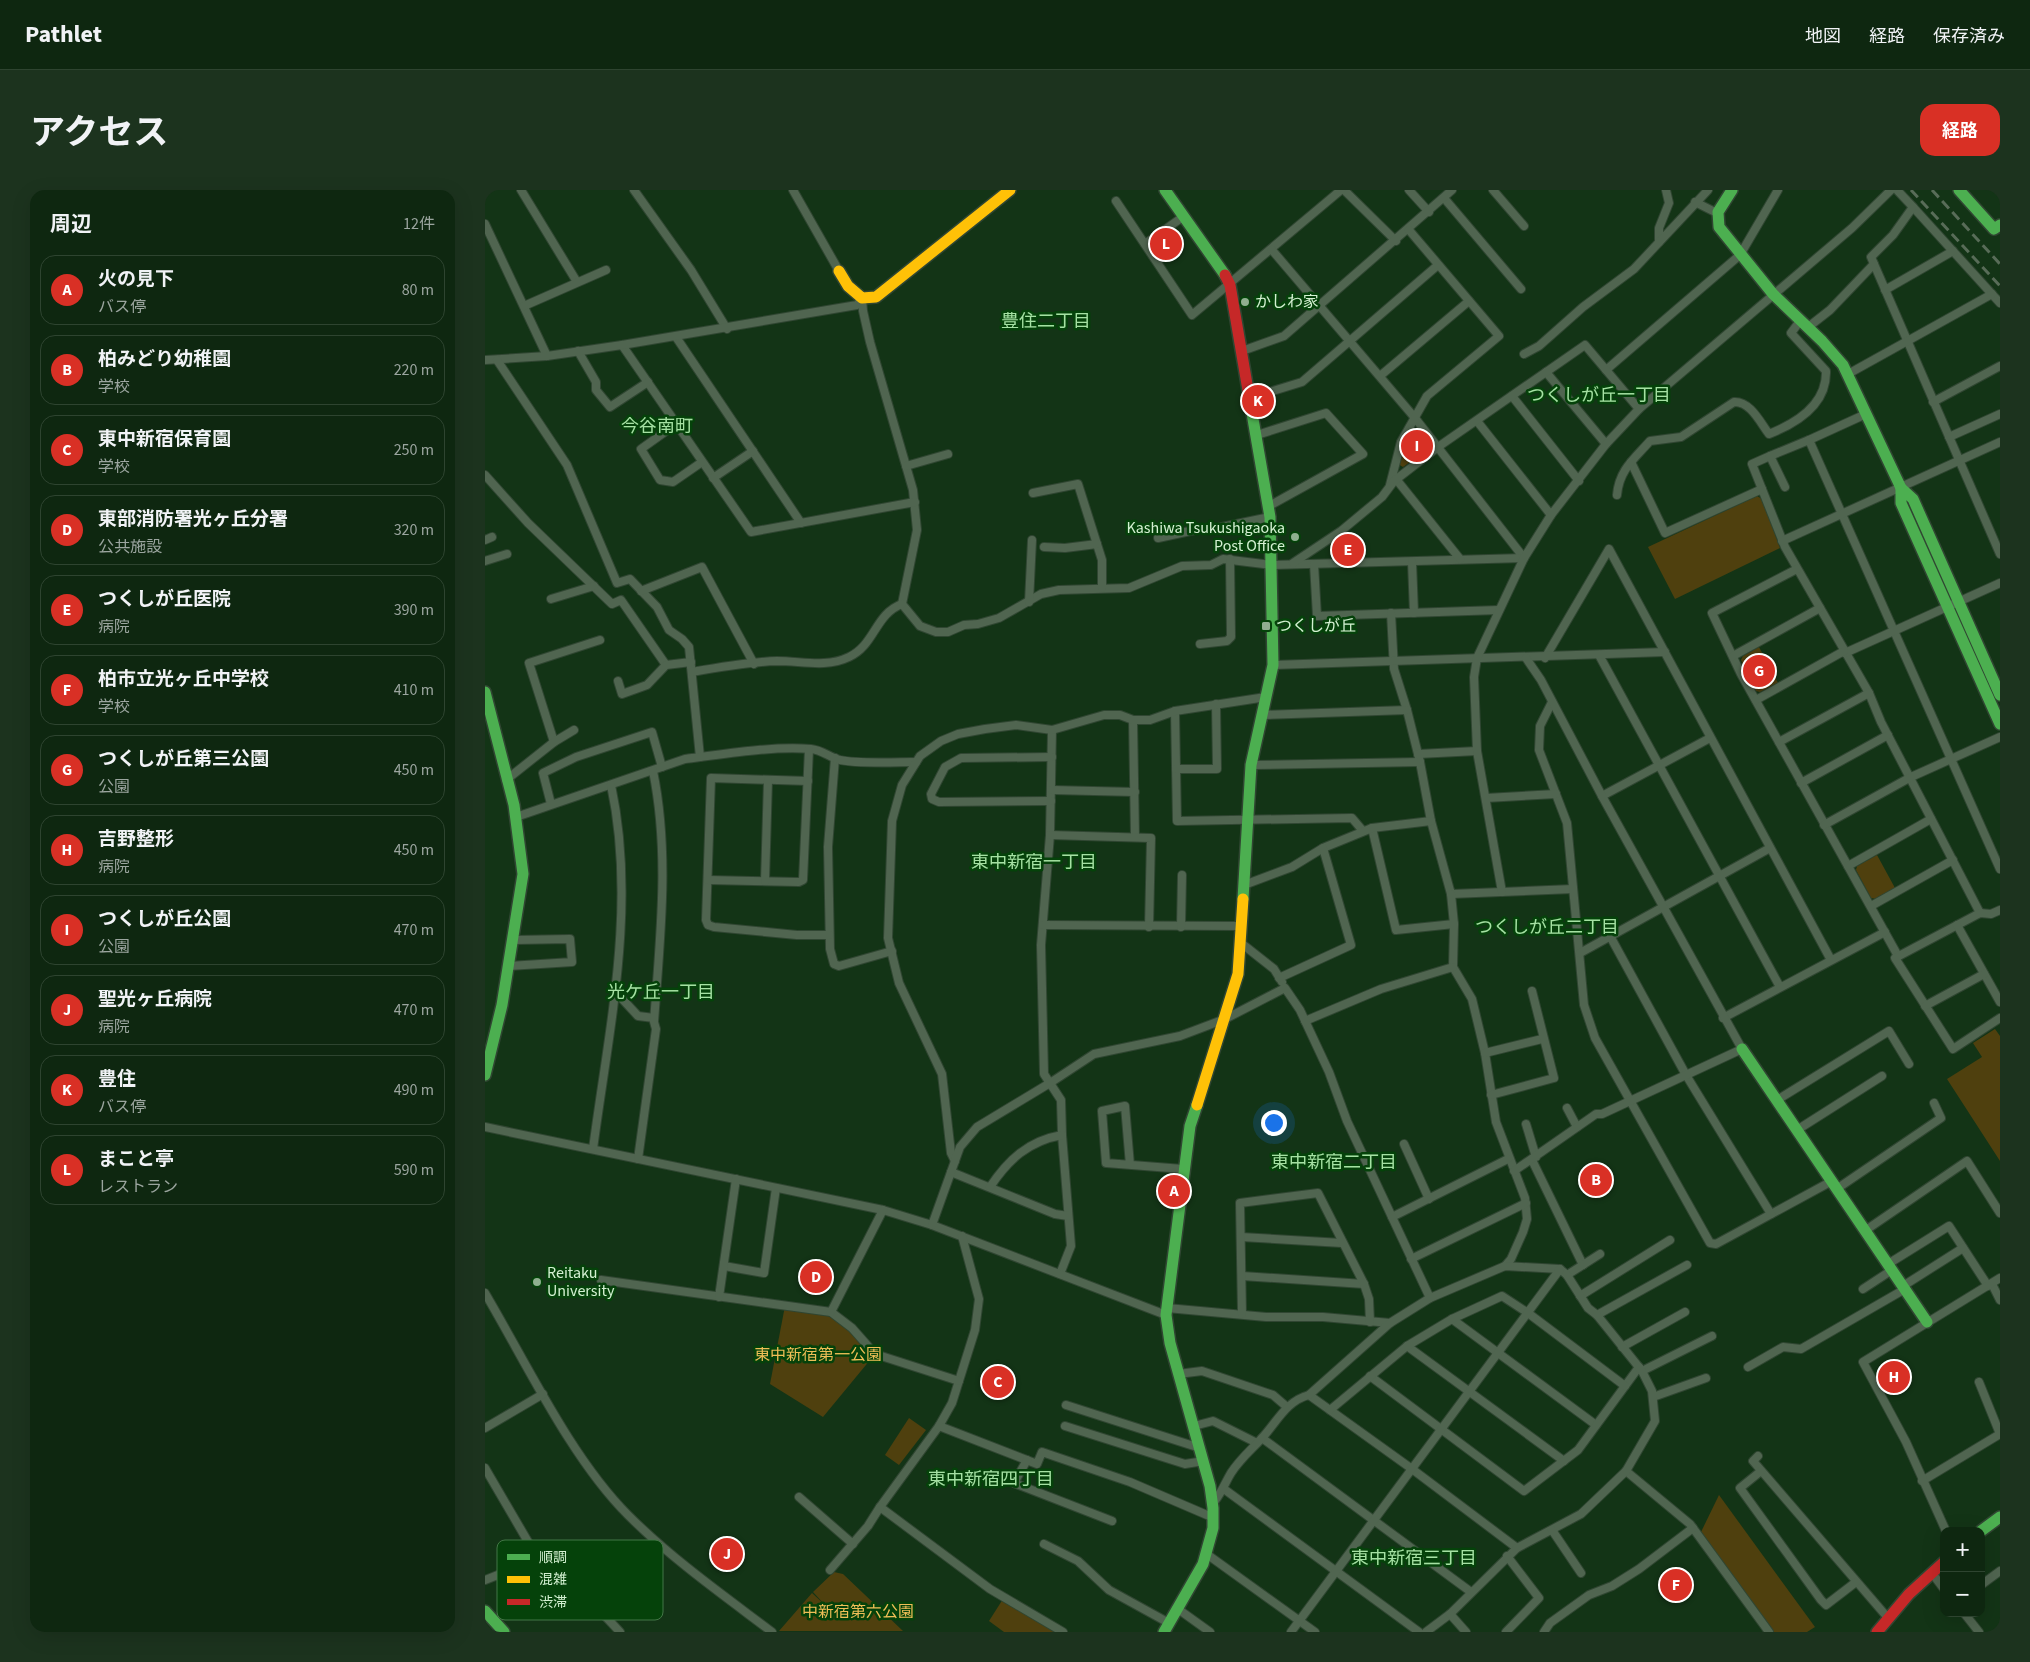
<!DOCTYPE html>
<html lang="ja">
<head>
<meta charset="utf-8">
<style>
  :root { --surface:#0e2710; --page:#1c331e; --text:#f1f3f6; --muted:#9ba59f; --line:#2e4430; --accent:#d93025 }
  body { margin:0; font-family:"Source Sans 3","Noto Sans JP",sans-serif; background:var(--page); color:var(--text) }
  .controls { position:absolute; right:15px; bottom:15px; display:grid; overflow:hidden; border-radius:10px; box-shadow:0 5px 20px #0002 }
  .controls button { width:45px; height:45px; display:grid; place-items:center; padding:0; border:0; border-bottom:1px solid var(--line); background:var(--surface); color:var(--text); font:25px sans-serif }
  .you { position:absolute; left:788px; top:932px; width:18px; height:18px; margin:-12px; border:4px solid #fff; border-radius:50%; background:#1a73e8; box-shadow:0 0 0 8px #1a73e833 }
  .badge { display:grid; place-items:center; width:32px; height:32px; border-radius:50%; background:var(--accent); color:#fff; font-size:16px; font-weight:700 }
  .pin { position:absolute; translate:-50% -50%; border:2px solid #fff; box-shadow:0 1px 5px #0006 }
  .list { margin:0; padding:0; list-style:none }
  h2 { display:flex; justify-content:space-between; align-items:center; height:65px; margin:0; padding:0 20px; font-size:21px }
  h2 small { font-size:16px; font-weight:400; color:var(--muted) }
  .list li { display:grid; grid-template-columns:32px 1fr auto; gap:15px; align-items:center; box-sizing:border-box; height:70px; margin:0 10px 10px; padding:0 10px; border:1px solid var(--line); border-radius:15px }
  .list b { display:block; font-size:19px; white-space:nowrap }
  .list p { margin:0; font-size:16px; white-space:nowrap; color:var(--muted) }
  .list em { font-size:16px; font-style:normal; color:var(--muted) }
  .map { position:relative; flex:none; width:1515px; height:1442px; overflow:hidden; border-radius:15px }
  header { display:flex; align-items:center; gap:30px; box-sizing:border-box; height:70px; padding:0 25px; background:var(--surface); border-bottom:1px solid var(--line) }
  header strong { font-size:24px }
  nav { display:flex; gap:28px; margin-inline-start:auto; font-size:18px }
  .intro { display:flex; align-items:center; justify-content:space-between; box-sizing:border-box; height:120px; padding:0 30px }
  h1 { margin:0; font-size:35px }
  .button { padding:12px 22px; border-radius:15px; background:var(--accent); color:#fff; font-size:18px; font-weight:700 }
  main { display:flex; gap:30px; padding:0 30px }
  aside { flex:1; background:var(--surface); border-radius:15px; box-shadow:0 5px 20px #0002 }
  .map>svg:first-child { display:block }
  .green { fill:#4f400e }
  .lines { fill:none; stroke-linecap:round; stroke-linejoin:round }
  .street-casing { stroke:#304632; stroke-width:10 }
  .fast-casing { stroke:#304632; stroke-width:14 }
  .slow-casing { stroke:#304632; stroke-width:14 }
  .jam-casing { stroke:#304632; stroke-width:14 }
  .street { stroke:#506550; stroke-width:8 }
  .fast { stroke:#4caf50; stroke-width:11 }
  .slow { stroke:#ffc107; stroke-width:11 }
  .jam { stroke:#c62828; stroke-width:11 }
  .rail { stroke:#586c58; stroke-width:3; stroke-dasharray:10 5; stroke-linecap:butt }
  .poi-dot { fill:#90af90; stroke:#05420a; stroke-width:2 }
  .labels { text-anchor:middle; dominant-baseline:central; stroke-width:5; stroke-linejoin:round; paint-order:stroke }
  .poi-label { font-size:16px; fill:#d4f1d2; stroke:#05420a; text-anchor:start }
  .park-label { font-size:16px; fill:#efbe57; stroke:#05420a }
  .neighbourhood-label { font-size:18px; fill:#a5e1a3; stroke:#05420a }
  .key { fill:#05420a; stroke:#437746; stroke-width:1 }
  .key-label { font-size:14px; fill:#d4f1d2 }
</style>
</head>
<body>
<header>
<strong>Pathlet</strong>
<nav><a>地図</a><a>経路</a><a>保存済み</a></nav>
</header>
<div class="intro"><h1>アクセス</h1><a class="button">経路</a></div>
<main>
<aside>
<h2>周辺<small>12件</small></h2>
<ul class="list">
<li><span class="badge">A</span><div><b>火の見下</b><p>バス停</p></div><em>80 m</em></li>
<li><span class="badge">B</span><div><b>柏みどり幼稚園</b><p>学校</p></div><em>220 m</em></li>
<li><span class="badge">C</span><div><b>東中新宿保育園</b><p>学校</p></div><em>250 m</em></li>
<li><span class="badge">D</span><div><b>東部消防署光ヶ丘分署</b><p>公共施設</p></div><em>320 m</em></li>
<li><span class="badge">E</span><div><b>つくしが丘医院</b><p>病院</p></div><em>390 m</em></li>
<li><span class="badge">F</span><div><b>柏市立光ヶ丘中学校</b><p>学校</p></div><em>410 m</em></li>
<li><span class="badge">G</span><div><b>つくしが丘第三公園</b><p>公園</p></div><em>450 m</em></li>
<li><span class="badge">H</span><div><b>吉野整形</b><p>病院</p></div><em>450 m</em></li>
<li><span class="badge">I</span><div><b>つくしが丘公園</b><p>公園</p></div><em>470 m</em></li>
<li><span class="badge">J</span><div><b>聖光ヶ丘病院</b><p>病院</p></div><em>470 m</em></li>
<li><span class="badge">K</span><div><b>豊住</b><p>バス停</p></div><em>490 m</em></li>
<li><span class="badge">L</span><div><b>まこと亭</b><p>レストラン</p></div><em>590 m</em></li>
</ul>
</aside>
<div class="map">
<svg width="1515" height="1442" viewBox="0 0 1515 1442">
  <rect width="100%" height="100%" fill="#133416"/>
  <!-- green -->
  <g class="green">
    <path d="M933 239 945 254 944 259 918 277 913 274 920 253 928 240Z"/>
    <path d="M1272 306 1277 309 1295 358 1190 409 1163 357Z"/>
    <path d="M1274 457 1293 493 1275 502 1271 501 1256 470 1258 466Z"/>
    <path d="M1392 665 1410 698 1391 709 1386 708 1371 680 1372 676Z"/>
    <path d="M1510 839 1515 846V971L1462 889 1497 867 1488 853Z"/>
    <path d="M300 1116 346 1122 390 1164 338 1227 285 1194Z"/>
    <path d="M424 1228 441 1240 414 1275 400 1265Z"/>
    <path d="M1234 1305 1330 1437 1322 1442H1288L1216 1342Z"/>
    <path d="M349 1382 358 1384 418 1441H294L327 1403 340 1415 328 1402Z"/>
    <path d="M518 1409 573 1442H519L504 1431Z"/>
  </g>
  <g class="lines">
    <!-- street casing -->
    <g class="street-casing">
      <g id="street">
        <path d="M36 0 92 92"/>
        <path d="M149 0 206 80 242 139"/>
        <path d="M308 0 354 81"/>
        <path d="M859 0 911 51"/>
        <path d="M924 0 944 22"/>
        <path d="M1008 0 1039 36"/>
        <path d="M959 8 1036 99"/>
        <path d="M631 11 707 125 856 0"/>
        <path d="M1210 12 1232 23"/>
        <path d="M1428 17 1515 113"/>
        <path d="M0 34 62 166"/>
        <path d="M1174 52V38L1184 13 1181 0"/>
        <path d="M660 54 699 26"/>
        <path d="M787 60 930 228 1039 368"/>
        <path d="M1389 74 1515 364"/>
        <path d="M1400 100 1468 61"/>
        <path d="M377 108 378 121 385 152 428 300 432 340 417 414 435 436 451 442H463L479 435 493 434 514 428 556 404 574 400 644 398 697 376 726 375 738 369 787 375 1039 368"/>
        <path d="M39 116 121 80"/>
        <path d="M1322 138 1345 120 1389 74 1386 67 1408 45 1428 17 1412 0"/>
        <path d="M191 147 316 333"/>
        <path d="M137 155 266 342 430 312"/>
        <path d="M93 161 111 192V200L125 217 163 192"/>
        <path d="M757 161 799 146 967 0"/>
        <path d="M1039 164 1054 156 1098 117 1149 79 1223 0"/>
        <path d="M0 170 62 166 137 155 372 115 377 108"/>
        <path d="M12 170 82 275 132 393 145 389 172 417 184 440 197 449 204 457 215 567"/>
        <path d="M1121 180 1255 65 1293 0"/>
        <path d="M1061 182 1121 254"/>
        <path d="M1363 184 1507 104"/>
        <path d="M895 186 984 111"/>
        <path d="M1027 206 1094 291"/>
        <path d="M765 208 817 192 953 75"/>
        <path d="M1448 212 1515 176"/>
        <path d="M1381 224 1324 250 1515 679"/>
        <path d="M992 231 1066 325"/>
        <path d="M191 234 156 259 175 290 188 292 217 272"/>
        <path d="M772 245 841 223 878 264 784 316"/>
        <path d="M1464 247 1515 224"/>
        <path d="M1285 266 1267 274 1300 357 1384 503 1396 532 1495 723"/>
        <path d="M1146 272 1180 343 1277 299"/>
        <path d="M421 276 463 264"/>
        <path d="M0 285 43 333 127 414 136 410 181 475"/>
        <path d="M228 288 268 261"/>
        <path d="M911 289 975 369"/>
        <path d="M905 295 916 252 942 206 1014 146 924 40"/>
        <path d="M1300 297 1285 266 1324 250"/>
        <path d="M548 303 593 294 617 370V398"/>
        <path d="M1132 305C1134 280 1149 269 1165 251L1196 247 1249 212C1265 211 1275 232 1284 244 1312 233 1342 214 1341 181L1306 143 1315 131"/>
        <path d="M673 348 719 338 723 340 785 327"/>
        <path d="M0 350 7 347"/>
        <path d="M1297 351 1515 252"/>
        <path d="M559 357 580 358 612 354"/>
        <path d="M0 371 22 364"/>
        <path d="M927 372 929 423"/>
        <path d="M808 373 856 341 897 307 909 291 953 257 1100 155 1154 219"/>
        <path d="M829 374 832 426 1014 420"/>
        <path d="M1312 379 1227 423 1256 484 1413 766"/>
        <path d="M156 401 217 377 269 474"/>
        <path d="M66 409 109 396"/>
        <path d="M544 412 547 350"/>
        <path d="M906 423 909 479 922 520 935 572 946 631 966 704 1088 699"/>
        <path d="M715 454 742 451 746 447 745 369"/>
        <path d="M1360 463 1515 393"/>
        <path d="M1114 465 1295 797"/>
        <path d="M1248 466 1335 418"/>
        <path d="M1060 468 1124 359 1346 770"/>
        <path d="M788 475 1180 462"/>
        <path d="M207 482C235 477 264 472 292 471 317 471 341 478 364 467 390 455 390 424 417 414"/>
        <path d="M133 491 137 504 162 495 181 475 206 472"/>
        <path d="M1271 510 1359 461"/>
        <path d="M1067 512 1055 536 1054 560 1082 633 1099 815 1110 848 1225 1053 1231 1054 1347 991"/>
        <path d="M690 521 692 631 867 628 878 641"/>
        <path d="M776 525 922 520"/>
        <path d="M648 530 650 647"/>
        <path d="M567 540 565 645 556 755 559 884 576 910 577 945 586 1056 575 1084"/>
        <path d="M69 552 44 473 115 450"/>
        <path d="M1294 552 1384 503"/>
        <path d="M933 564 992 561"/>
        <path d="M350 568 343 657 345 759 349 774 354 776 407 761"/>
        <path d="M766 575 935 572"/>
        <path d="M691 579H732L731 514"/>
        <path d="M21 590 69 552 89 540"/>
        <path d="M323 591 226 588 221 730 223 735 229 737 312 745H344"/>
        <path d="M1316 593 1403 545"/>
        <path d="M567 600 650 602"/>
        <path d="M1117 606 1225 548"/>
        <path d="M1001 608 1071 604"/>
        <path d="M566 611 454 612 447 609 446 604 460 577 476 568 567 567"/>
        <path d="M66 614 58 583 91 567 167 542 177 577"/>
        <path d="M31 627 200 569C241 564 285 556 326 559 337 560 344 567 355 570 372 574 412 572 431 572"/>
        <path d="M1339 635 1426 587 1515 547"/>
        <path d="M887 638 911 740 969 734"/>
        <path d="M565 645 666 648 664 737"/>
        <path d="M1363 676 1446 629"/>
        <path d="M223 690 314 692 318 690 324 559"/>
        <path d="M280 691 283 590"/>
        <path d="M759 695 807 677 838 658 887 638 946 631"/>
        <path d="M1017 702 992 561 989 487 992 468 1039 368 1066 325 1121 254 1154 219 1367 38 1406 0"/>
        <path d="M966 704 969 734 968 777 987 809 1000 863 1011 932 1040 1008 1042 1029 1038 1042 1026 1069 1020 1076"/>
        <path d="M1386 716 1468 670"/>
        <path d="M1515 720 1506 724 1495 723 1410 768 1468 859 1515 828"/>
        <path d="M558 735 757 736"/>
        <path d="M1472 735 1515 812"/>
        <path d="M696 737 697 685"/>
        <path d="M1125 746 1201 885 1286 1024"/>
        <path d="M756 753 789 779 797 792"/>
        <path d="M1095 763 1285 658"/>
        <path d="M24 776 87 772 85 749 29 750"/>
        <path d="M794 788 866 755 838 658"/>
        <path d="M129 800 153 826 169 828"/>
        <path d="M1440 816 1499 784"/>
        <path d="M1238 828 1400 742"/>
        <path d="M820 831 896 799 968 777"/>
        <path d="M1000 863 1057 849"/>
        <path d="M1006 905 1069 888 1047 801"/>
        <path d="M1292 910 1404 841 1424 874"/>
        <path d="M1082 918 1092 937"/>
        <path d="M1041 934 1051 967"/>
        <path d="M0 937 398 1020 447 1035 681 1125"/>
        <path d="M1312 940 1397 886"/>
        <path d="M919 954 944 1009"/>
        <path d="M108 959C124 838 152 716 126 595"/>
        <path d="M153 969 171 839 169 832C175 748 185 664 168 581"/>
        <path d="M1047 970 1098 1075"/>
        <path d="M470 971 466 963 457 884 414 793 403 748 407 631 417 595 435 566 456 551 473 544 500 539 531 535 567 540 619 525H635L648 530H665L690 521 781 507"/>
        <path d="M645 975 640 916 617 921 621 973 698 979"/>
        <path d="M1029 981 1111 924H1117L1257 859 1117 606 1056 490 1041 468"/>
        <path d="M466 982 570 1024 583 1026"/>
        <path d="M505 997C523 970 543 951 577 945"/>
        <path d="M1353 998 1456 928 1449 913"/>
        <path d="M907 1027 1023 969"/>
        <path d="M447 1035 475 957 492 937 565 893 609 864 695 846 740 829 800 798 815 820 844 882 862 931 945 1108"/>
        <path d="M1381 1040 1482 971 1515 1023"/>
        <path d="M477 1046 494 1109 490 1140 467 1213 454 1236 395 1317 505 1399 578 1442"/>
        <path d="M756 1047 857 1053"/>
        <path d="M926 1069 1041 1013"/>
        <path d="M1403 1074 1464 1036 1503 1096"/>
        <path d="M239 1076 279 1083 291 998"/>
        <path d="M1082 1085 1115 1064"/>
        <path d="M757 1086 879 1094"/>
        <path d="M116 1090 346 1122 367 1138 390 1164 474 1191"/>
        <path d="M1507 1094 1515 1110"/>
        <path d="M1418 1096 1478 1058"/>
        <path d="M1378 1099 1407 1080"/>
        <path d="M0 1103C42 1174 86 1268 143 1325 187 1369 238 1405 287 1442"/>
        <path d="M1095 1106 1185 1050"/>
        <path d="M234 1107 251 989"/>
        <path d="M682 1118 781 1127H838L905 1133"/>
        <path d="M346 1122 398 1020"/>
        <path d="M757 1124 755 1013 833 1003 879 1094 884 1109 885 1132"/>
        <path d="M1112 1125 1202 1075"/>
        <path d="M967 1129 1111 1235"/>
        <path d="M922 1156 1079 1271"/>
        <path d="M1137 1157 1200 1122"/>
        <path d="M1263 1177 1298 1157 1316 1159 1420 1099"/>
        <path d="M1157 1181 1227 1146"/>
        <path d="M693 1184 717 1181 788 1205 802 1217"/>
        <path d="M885 1186 1039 1301 1093 1260 1154 1177"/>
        <path d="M1494 1192 1515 1244"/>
        <path d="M824 1205 927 1279 1032 1358"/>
        <path d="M1168 1207 1221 1188"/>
        <path d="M581 1215 715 1258"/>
        <path d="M845 1220 922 1156 967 1129 1017 1106 1043 1123 1140 1196"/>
        <path d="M454 1236 552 1274 557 1262 645 1292 729 1328"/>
        <path d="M580 1236 700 1274 719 1271"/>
        <path d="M709 1236 728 1231 772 1253"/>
        <path d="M0 1238 58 1204"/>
        <path d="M777 1248 986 1402"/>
        <path d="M1273 1266 1268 1271 1403 1428"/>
        <path d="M542 1270 529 1293 627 1331"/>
        <path d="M0 1278 49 1362 33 1377 0 1390"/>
        <path d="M1141 1281 1205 1334 1284 1442"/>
        <path d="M1276 1281 1255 1298 1336 1410 1341 1415 1371 1392"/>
        <path d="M1437 1291 1515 1244"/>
        <path d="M739 1299 934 1442"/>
        <path d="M314 1307 368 1354"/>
        <path d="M729 1312C737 1302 740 1293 746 1283 755 1269 766 1260 777 1248 792 1232 801 1211 824 1205L905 1133 945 1108 1020 1076 1075 1079 1082 1085 1103 1118 1112 1125 1157 1181 1167 1201 1170 1231 1141 1281 1096 1324 1032 1358 965 1424 941 1442"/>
        <path d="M1067 1340 1096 1383"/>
        <path d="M1461 1341 1421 1252 1378 1172 1515 1088"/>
        <path d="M559 1354 593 1371 624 1400 684 1433"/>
        <path d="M723 1365 830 1442"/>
        <path d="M345 1380 383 1336 395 1317"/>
        <path d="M1447 1383 1459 1399"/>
        <path d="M1496 1395 1515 1381"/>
        <path d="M693 1419 725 1442"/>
        <path d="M1479 1423 1494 1442"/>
        <path d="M965 1424 981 1442"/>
        <path d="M120 1426 135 1442"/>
        <path d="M806 1442 1075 1079"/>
        <path d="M1021 1442 1054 1408 1022 1366"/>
        <path d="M1059 1442 1065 1433 1104 1405 1127 1396 1154 1379 1208 1338"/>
        <path d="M1514 1442H1515"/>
      </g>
    </g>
    <!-- fast casing -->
    <g class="fast-casing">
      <g id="fast">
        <path d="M680 0 740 85"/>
        <path d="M1247 0 1233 22 1234 37 1288 104 1337 151 1358 175 1416 298 1428 309 1515 505"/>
        <path d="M1474 0 1509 39 1515 35"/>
        <path d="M1416 298V313L1515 534"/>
        <path d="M0 502 29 615 38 684 17 815 0 885"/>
        <path d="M758 709 766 575 788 475 785 327 764 206"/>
        <path d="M1257 859 1442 1132"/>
        <path d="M1496 1341 1515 1327"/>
        <path d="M0 1421 19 1442"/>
        <path d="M679 1442 718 1374 728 1338V1318L725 1296 685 1153 681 1125 705 936 712 915"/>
      </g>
    </g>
    <!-- slow casing -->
    <g class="slow-casing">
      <g id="slow">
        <path d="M354 81 363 96 377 108 391 107 525 0"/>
        <path d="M712 915 753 784 758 709"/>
      </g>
    </g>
    <!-- jam casing -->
    <g class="jam-casing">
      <g id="jam">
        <path d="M740 85 745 95 764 206"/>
        <path d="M1392 1442 1424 1404 1459 1372"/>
      </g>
    </g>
    <!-- street -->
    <use href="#street" class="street"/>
    <!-- fast -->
    <use href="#fast" class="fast"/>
    <!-- slow -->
    <use href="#slow" class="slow"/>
    <!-- jam -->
    <use href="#jam" class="jam"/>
    <!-- rail -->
    <g class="rail">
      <path d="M1426 0 1515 96"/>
      <path d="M1447 0 1515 74"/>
    </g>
  </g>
  <!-- markers -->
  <g class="poi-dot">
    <circle cx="760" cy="112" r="5"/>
    <circle cx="810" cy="347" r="5"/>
    <rect x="776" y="431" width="10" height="10" rx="2.5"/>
    <circle cx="52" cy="1092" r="5"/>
  </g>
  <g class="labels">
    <!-- poi labels -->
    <g class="poi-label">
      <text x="770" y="112">かしわ家</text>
      <text x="800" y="338" text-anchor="end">Kashiwa Tsukushigaoka<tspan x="800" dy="18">Post Office</tspan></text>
      <text x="791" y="436">つくしが丘</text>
      <text x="62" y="1083">Reitaku<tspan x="62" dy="18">University</tspan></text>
    </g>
    <!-- park labels -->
    <g class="park-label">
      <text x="333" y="1165">東中新宿第一公園</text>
      <text x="373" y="1422">中新宿第六公園</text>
    </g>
    <!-- neighbourhood labels -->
    <g class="neighbourhood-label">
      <text x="561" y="131">豊住二丁目</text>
      <text x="1114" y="205">つくしが丘一丁目</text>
      <text x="172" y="236">今谷南町</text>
      <text x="549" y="672">東中新宿一丁目</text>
      <text x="1062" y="737">つくしが丘二丁目</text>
      <text x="176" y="802">光ケ丘一丁目</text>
      <text x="849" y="972">東中新宿二丁目</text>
      <text x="506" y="1289">東中新宿四丁目</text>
      <text x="929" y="1368">東中新宿三丁目</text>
    </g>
  </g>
  <!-- legend -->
  <rect x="12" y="1350" width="166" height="80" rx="8" class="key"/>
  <rect x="22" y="1364" width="23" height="6" fill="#4caf50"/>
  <rect x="22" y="1386" width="23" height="7" fill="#ffc107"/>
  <rect x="22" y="1409" width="23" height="6" fill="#c62828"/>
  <g class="key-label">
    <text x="54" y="1372">順調</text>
    <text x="54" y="1394">混雑</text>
    <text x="54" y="1417">渋滞</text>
  </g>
</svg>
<div class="controls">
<button>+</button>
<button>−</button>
</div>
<div class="you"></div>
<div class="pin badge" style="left:689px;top:1001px">A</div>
<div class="pin badge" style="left:1111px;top:990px">B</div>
<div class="pin badge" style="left:513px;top:1192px">C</div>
<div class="pin badge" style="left:331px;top:1087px">D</div>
<div class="pin badge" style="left:863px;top:360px">E</div>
<div class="pin badge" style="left:1191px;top:1395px">F</div>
<div class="pin badge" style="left:1274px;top:481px">G</div>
<div class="pin badge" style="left:1409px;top:1187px">H</div>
<div class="pin badge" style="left:932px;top:256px">I</div>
<div class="pin badge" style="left:242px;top:1364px">J</div>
<div class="pin badge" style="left:773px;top:211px">K</div>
<div class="pin badge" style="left:681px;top:54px">L</div>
</div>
</main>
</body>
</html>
